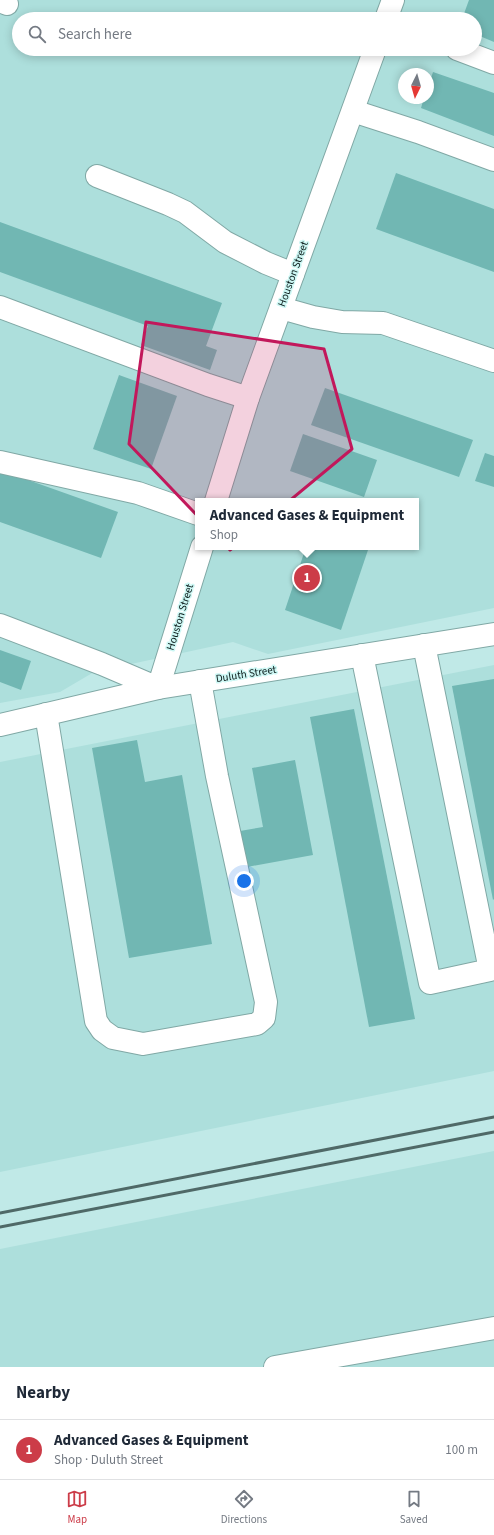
<!DOCTYPE html>
<html lang="en">
<head>
<meta charset="utf-8">
<style>
  :root { --surface:#fff; --page:#f6f6f7; --text:#1f2937; --muted:#747a83; --line:#e0e1e3; --accent:#cc3c48 }
  body { margin:0; font-family:"Source Sans 3",sans-serif; background:var(--page); color:var(--text) }
  .compass { position:absolute; left:398px; top:68px; width:36px; height:36px; border-radius:50%; background:var(--surface); box-shadow:0 2px 10px #0003; rotate:185deg }
  .you { position:absolute; left:244px; top:881px; width:14px; height:14px; margin:-10px; border:3px solid #fff; border-radius:50%; background:#1a73e8; box-shadow:0 0 0 6px #1a73e833 }
  .badge { display:grid; place-items:center; width:26px; height:26px; border-radius:50%; background:var(--accent); color:#fff; font-size:13px; font-weight:700 }
  .pin { position:absolute; translate:-50% -50%; border:2px solid #fff; box-shadow:0 1px 4px #0006 }
  .popup { position:absolute; left:195px; top:498px; width:224px; height:52px; box-sizing:border-box; display:grid; place-content:center; border-radius:0px; background:var(--surface); filter:drop-shadow(0 1px 3px #0005); font-size:13px; white-space:nowrap; color:var(--muted) }
  .popup b { font-size:15px; color:var(--text) }
  .popup::after { content:''; position:absolute; left:50%; top:100%; margin-left:-8px; border:8px solid transparent; border-top-color:var(--surface) }
  .list { margin:0; padding:0; list-style:none }
  h2 { display:flex; justify-content:space-between; align-items:center; height:52px; margin:0; padding:0 16px; font-size:17px }
  h2 small { font-size:13px; font-weight:400; color:var(--muted) }
  .list li { display:grid; grid-template-columns:26px 1fr auto; gap:12px; align-items:center; box-sizing:border-box; height:60px; padding:0 16px; border-top:1px solid var(--line) }
  .list b { display:block; font-size:15px; white-space:nowrap }
  .list p { margin:0; font-size:13px; white-space:nowrap; color:var(--muted) }
  .list em { font-size:13px; font-style:normal; color:var(--muted) }
  .icon { flex:none; width:22px; height:22px; fill:none; stroke:currentColor; stroke-width:2; stroke-linecap:round; stroke-linejoin:round }
  .map { position:relative; flex:none; width:494px; height:1367px; overflow:hidden }
  .search { position:absolute; background:var(--surface); box-shadow:0 2px 10px #0003; left:12px; right:12px; top:12px; height:44px; display:flex; align-items:center; gap:10px; box-sizing:border-box; padding:0 14px; border-radius:22px; color:var(--muted); font-size:15px }
  .sheet { height:112px; background:var(--surface) }
  nav { display:flex; justify-content:space-around; align-items:center; box-sizing:border-box; height:56px; border-top:1px solid var(--line); background:var(--surface); font-size:11px; color:var(--muted) }
  nav a { display:grid; justify-items:center; gap:2px }
  nav .on { color:var(--accent) }
  .map>svg:first-child { display:block }
  .built { fill:#addfdc; fill-rule:evenodd }
  .building { fill:#71b7b3 }
  .lines { fill:none; stroke-linecap:round; stroke-linejoin:round }
  .minor-casing { stroke:#80a8a5; stroke-width:24 }
  .minor { stroke:#fff; stroke-width:22 }
  .rail { stroke:#4f6967; stroke-width:3 }
  .marked { fill:#c2185b; fill-opacity:0.2; stroke:#c2185b; stroke-width:3; stroke-linejoin:round }
  .labels { text-anchor:middle; dominant-baseline:central; stroke-width:3; stroke-linejoin:round; paint-order:stroke }
  .street-label { font-size:11px; fill:#0c1c1b; stroke:#cdf7f4 }
</style>
</head>
<body>
<div class="map">
<svg width="494" height="1367" viewBox="0 0 494 1367">
  <rect width="100%" height="100%" fill="#c0e9e7"/>
  <!-- built -->
  <g class="built">
    <path d="M0 0H494V608L268 654 233 642 94 672 60 692 0 703ZM19 19H475V49H19ZM404 74H428V98H404ZM198 501H416V547H198Z"/>
    <path d="M494 665V1071L0 1172V762Z"/>
    <path d="M494 1151V1367H0V1249Z"/>
  </g>
  <!-- building -->
  <g class="building">
    <path d="M469 0H494V42L475 34V19H462Z"/>
    <path d="M433 72 494 93V136L421 108 424 98H428V87Z"/>
    <path d="M396 173 494 209V272L376 229Z"/>
    <path d="M0 222 222 303 206 346 217 350 210 370 141 345 148 326 0 272Z"/>
    <path d="M119 375 177 396 151 469 93 449Z"/>
    <path d="M325 388 473 440 459 477 311 425Z"/>
    <path d="M303 434 377 460 364 497 290 471Z"/>
    <path d="M485 453 494 456V487L475 481Z"/>
    <path d="M0 470 118 512 101 558 0 522Z"/>
    <path d="M306 547H369L341 630 285 610Z"/>
    <path d="M0 650 31 661 21 690 0 682Z"/>
    <path d="M494 679V899L493 900 452 686Z"/>
    <path d="M354 709 415 1019 369 1027 310 717Z"/>
    <path d="M137 740 145 782 182 775 212 944 129 958 92 748Z"/>
    <path d="M295 760 313 855 247 867 240 831 263 827 252 768Z"/>
  </g>
  <g class="lines">
    <!-- minor casing -->
    <g class="minor-casing">
      <g id="minor">
        <path d="M0 1 7 4"/>
        <path d="M386 19 393 0"/>
        <path d="M457 49 494 63"/>
        <path d="M353 111 418 132 494 160"/>
        <path d="M97 176 168 204 185 212 225 242 266 263 293 274"/>
        <path d="M0 307 208 385 248 398"/>
        <path d="M281 308 313 317 342 322 383 323 494 361"/>
        <path d="M0 462 138 493 198 514"/>
        <path d="M216 501 248 398 375 49"/>
        <path d="M0 625 102 664 158 688 202 547"/>
        <path d="M362 655 430 983 490 970 424 645"/>
        <path d="M46 714 96 1021 102 1030 113 1038 143 1044 257 1024 264 1018 266 1002 217 776 200 681"/>
        <path d="M0 725 158 688 494 634"/>
        <path d="M275 1367 494 1328"/>
      </g>
    </g>
    <!-- minor -->
    <use href="#minor" class="minor"/>
    <!-- rail -->
    <g class="rail">
      <path d="M0 1213 494 1117"/>
      <path d="M0 1227 494 1132"/>
    </g>
  </g>
  <!-- marked area -->
  <path class="marked" d="M146 322 324 349 352 449 230 550 129 444Z"/>
  <g class="labels">
    <!-- street labels -->
    <g class="street-label">
      <text transform="translate(293 274) rotate(-70)">Houston Street</text>
      <text transform="translate(180 617) rotate(-73)">Houston Street</text>
      <text transform="translate(246 674) rotate(-9)">Duluth Street</text>
    </g>
  </g>
</svg>
<svg class="compass" viewBox="-18 -18 36 36"><path d="M0-13l5 13h-10z" fill="#e53935"/><path d="M0 13l5-13h-10z" fill="#747a83"/></svg>
<div class="you"></div>
<div class="pin badge" style="left:307px;top:578px">1</div>
<div class="popup"><b>Advanced Gases &amp; Equipment</b>Shop</div>
<div class="search"><svg class="icon" aria-label="search" viewBox="0 0 24 24"><circle cx="10" cy="10" r="6"/><path d="M15 15l6 6"/></svg>Search here</div>
</div>
<section class="sheet">
<h2>Nearby<small></small></h2>
<ul class="list">
<li><span class="badge">1</span><div><b>Advanced Gases &amp; Equipment</b><p>Shop · Duluth Street</p></div><em>100 m</em></li>
</ul>
</section>
<nav>
<a class="on"><svg class="icon" aria-label="map" viewBox="0 0 24 24"><path d="M3 6l6-2 6 2 6-2v14l-6 2-6-2-6 2zM9 4v14M15 6v14"/></svg>Map</a>
<a><svg class="icon" aria-label="directions" viewBox="0 0 24 24"><path d="M12 3l9 9-9 9-9-9zM9 14v-3h6M13 9l2 2-2 2"/></svg>Directions</a>
<a><svg class="icon" aria-label="saved" viewBox="0 0 24 24"><path d="M7 4h10v16l-5-4-5 4z"/></svg>Saved</a>
</nav>
</body>
</html>
